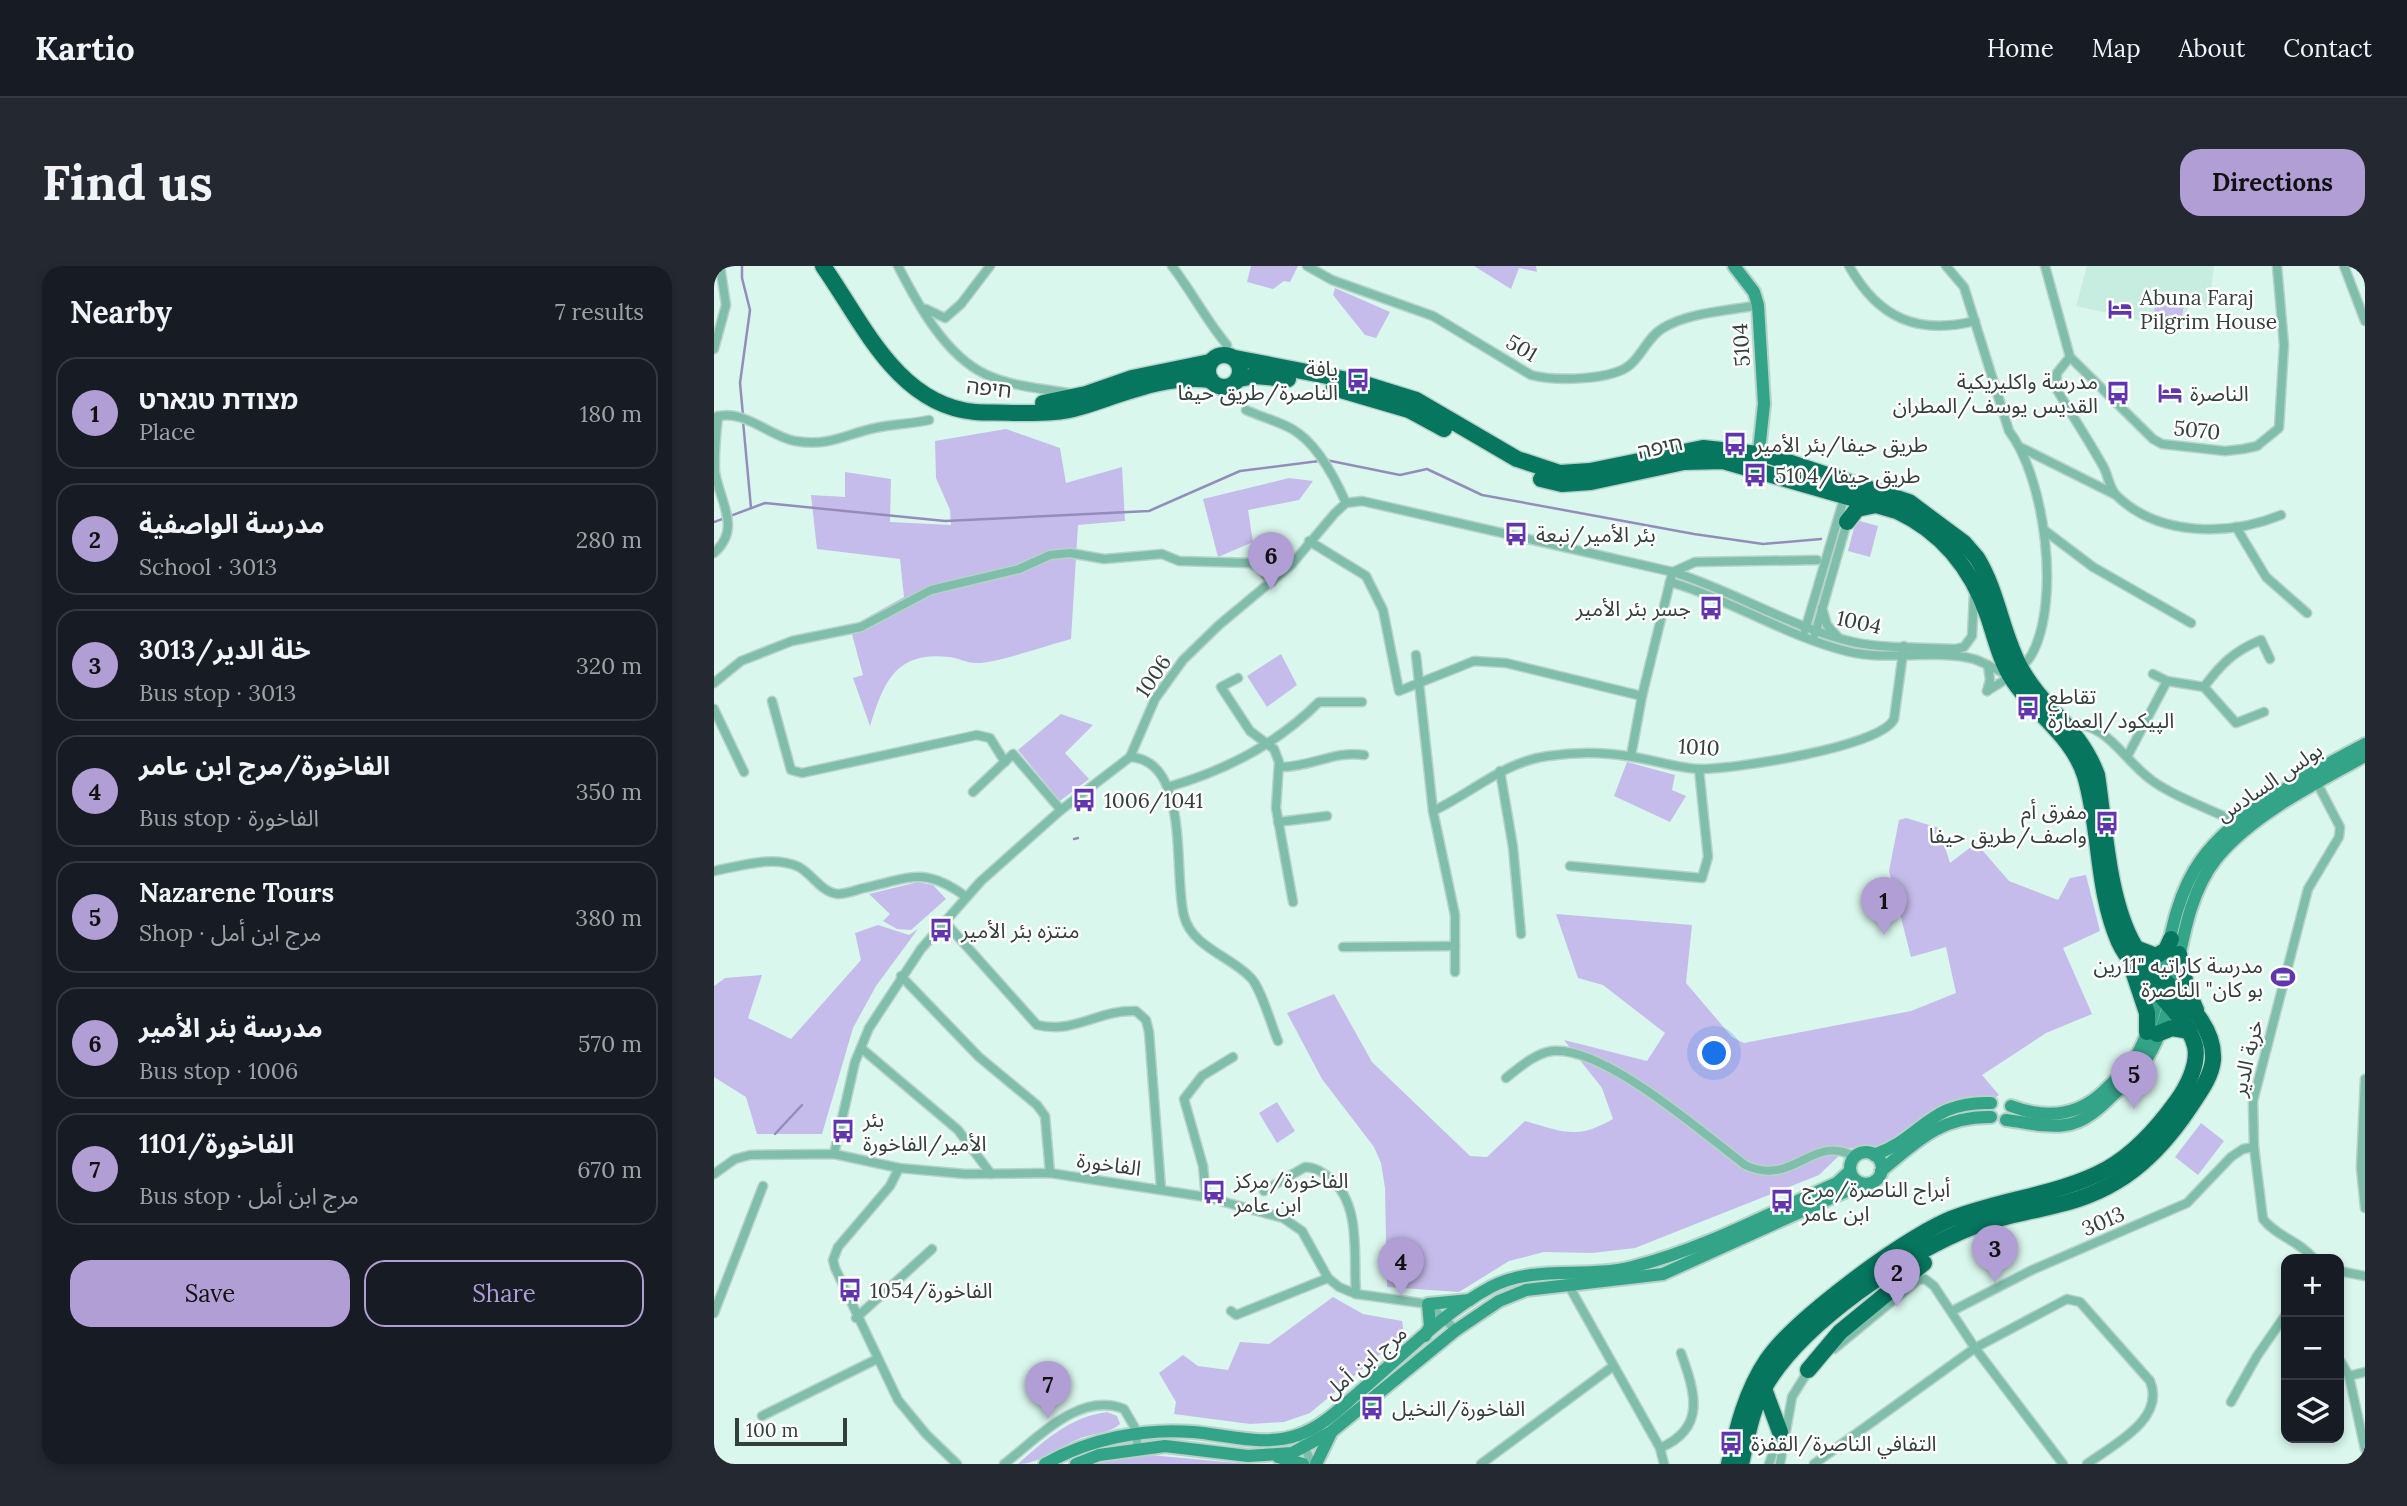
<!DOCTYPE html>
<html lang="en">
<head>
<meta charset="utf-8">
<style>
  :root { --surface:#171b24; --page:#242831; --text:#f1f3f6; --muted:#9ea1a6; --line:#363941; --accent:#b09ed5 }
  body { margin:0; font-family:Lora,"Noto Sans Arabic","Noto Sans Hebrew",serif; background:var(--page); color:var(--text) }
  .controls { position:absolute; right:21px; bottom:21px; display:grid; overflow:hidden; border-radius:14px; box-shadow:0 4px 10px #0003 }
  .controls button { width:63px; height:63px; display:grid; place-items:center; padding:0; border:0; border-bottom:2px solid var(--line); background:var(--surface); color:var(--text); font:35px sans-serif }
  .scale { position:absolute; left:21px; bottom:18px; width:112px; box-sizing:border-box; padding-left:7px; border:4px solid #333f3b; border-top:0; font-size:19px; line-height:24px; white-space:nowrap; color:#333f3b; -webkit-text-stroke:5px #fff; paint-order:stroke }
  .you { position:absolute; left:1001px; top:788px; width:24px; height:24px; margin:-18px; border:5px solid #fff; border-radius:50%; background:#1a73e8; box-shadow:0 0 0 10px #1a73e833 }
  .badge { display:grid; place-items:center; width:46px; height:46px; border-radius:50%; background:var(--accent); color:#111; font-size:23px; font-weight:700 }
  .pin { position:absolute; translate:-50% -58px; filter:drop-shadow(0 2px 4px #0008) }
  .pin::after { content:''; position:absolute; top:37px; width:24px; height:21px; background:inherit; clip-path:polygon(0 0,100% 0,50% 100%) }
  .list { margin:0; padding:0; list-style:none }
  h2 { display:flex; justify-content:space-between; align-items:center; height:91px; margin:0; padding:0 28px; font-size:30px }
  h2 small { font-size:23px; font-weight:400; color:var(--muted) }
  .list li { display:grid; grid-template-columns:46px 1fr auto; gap:21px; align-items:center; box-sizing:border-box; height:112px; margin:0 14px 14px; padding:0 14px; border:2px solid var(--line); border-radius:21px }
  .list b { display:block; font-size:26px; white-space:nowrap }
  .list p { margin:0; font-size:23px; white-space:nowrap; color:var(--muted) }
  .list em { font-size:23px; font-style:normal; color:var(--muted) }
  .actions { display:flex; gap:14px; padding:21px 28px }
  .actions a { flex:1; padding:16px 0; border:2px solid var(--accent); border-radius:21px; text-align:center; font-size:24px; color:var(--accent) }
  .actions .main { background:var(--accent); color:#111 }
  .icon { flex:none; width:38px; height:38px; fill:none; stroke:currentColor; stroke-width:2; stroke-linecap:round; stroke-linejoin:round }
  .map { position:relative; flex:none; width:1651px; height:1198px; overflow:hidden; border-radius:21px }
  header { display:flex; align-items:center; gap:42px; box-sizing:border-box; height:98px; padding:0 35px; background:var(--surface); border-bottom:2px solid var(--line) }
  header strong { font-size:33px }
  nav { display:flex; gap:38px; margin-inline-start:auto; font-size:24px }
  .intro { display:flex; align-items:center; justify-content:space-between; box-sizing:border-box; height:168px; padding:0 42px }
  h1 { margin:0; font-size:49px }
  .button { padding:18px 32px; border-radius:21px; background:var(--accent); color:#111; font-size:24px; font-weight:700 }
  main { display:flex; gap:42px; padding:0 42px }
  aside { flex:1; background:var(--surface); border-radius:21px; box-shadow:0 4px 10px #0003 }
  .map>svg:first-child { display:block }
  .built { fill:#c6ede0 }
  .green { fill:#c6bceb }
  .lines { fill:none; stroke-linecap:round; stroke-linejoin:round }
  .stream { stroke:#948dbc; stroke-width:2.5 }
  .street-casing { stroke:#b9d2c9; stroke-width:11 }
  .secondary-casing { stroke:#b9d2c9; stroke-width:16 }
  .highway-casing { stroke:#b9d2c9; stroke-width:19 }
  .street { stroke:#7ebeaa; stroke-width:8 }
  .secondary { stroke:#34a488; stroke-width:12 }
  .highway { stroke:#06765f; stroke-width:16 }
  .labels { text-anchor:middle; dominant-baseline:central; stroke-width:5; stroke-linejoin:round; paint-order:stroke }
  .poi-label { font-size:21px; fill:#333f3b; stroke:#fff; text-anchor:start }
  .street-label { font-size:21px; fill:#333f3b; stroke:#fff }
</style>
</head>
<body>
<header>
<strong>Kartio</strong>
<nav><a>Home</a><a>Map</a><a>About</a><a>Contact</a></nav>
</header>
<div class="intro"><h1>Find us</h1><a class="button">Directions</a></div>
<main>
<aside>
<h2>Nearby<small>7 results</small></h2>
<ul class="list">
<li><span class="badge">1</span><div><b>מצודת טגארט</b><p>Place</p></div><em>180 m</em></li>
<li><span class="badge">2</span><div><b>مدرسة الواصفية</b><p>School · 3013</p></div><em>280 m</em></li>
<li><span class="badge">3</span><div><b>خلة الدير/3013</b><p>Bus stop · 3013</p></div><em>320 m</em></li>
<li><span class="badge">4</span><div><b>الفاخورة/مرج ابن عامر</b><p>Bus stop · الفاخورة</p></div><em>350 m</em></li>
<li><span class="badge">5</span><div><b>Nazarene Tours</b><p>Shop · مرج ابن أمل</p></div><em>380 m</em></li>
<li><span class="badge">6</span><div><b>مدرسة بئر الأمير</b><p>Bus stop · 1006</p></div><em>570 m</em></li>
<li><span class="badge">7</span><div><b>الفاخورة/1101</b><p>Bus stop · مرج ابن أمل</p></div><em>670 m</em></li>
</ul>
<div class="actions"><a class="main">Save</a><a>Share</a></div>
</aside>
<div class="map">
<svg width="1651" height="1198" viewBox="0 0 1651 1198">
  <rect width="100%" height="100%" fill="#daf7ed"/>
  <!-- built -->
  <path class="built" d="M1373 0H1500L1495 42 1475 39 1469 64 1362 40Z"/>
  <!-- green -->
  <g class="green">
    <path d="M537 0H584L576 16 570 15 559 23 533 16Z"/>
    <path d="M760 0H822L823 6 805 2 797 23Z"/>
    <path d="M621 22 676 46 662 72 651 69 619 29Z"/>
    <path d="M1442 33 1470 38 1467 57 1439 52Z"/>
    <path d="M292 163 346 182 352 217 408 201 411 255 364 259 357 373C334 379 281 398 261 397 253 397 244 392 235 391 182 385 170 415 156 460L139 412 149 409 136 361 190 331 186 293 103 283 97 229 131 231V206L177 213 176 256 237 259 236 244 222 212 221 175Z"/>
    <path d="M575 212 599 215 585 234 534 244 539 276 504 291 489 233Z"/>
    <path d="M1142 254 1164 260 1156 291 1134 285Z"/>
    <path d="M567 388 583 419 553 441 533 410Z"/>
    <path d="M347 448 379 459 351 487 375 513 346 535 304 484Z"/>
    <path d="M913 496 961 509 958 524 972 530 956 556 900 530Z"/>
    <path d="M1192 552 1225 562 1236 597 1262 577 1295 615 1344 634 1356 612 1372 609 1386 665 1349 682 1378 748 1332 767 1268 809 1285 829 1275 836 1234 839 1164 883 1133 882 1105 909 921 982 878 987 830 986 795 995 745 1026 673 1021 671 922 667 897 660 881 608 813 573 747 620 728 658 796 756 890 773 891 811 855C850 866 863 874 899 853L888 822 850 774 933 795 951 767 889 719 864 712 842 648 978 659 972 717 1018 771 1030 777 1197 745 1242 727 1232 681 1197 691 1175 605 1185 554Z"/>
    <path d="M204 616 219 619 232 633 197 664 183 663 169 655 176 648 155 628Z"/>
    <path d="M164 659 195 669 204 663 162 720 139 762 108 868H43L32 831 0 811V720L11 712 48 709 34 752 77 773 147 694 141 667Z"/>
    <path d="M563 836 581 865 563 877 545 847Z"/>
    <path d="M1487 857 1510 875 1484 909 1461 891Z"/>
    <path d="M619 1031 649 1048 688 1055 690 1068 596 1147 570 1156 536 1158 460 1148 462 1136 445 1107 469 1089 484 1100 514 1104 526 1076 555 1078Z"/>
    <path d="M393 1146 403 1150 406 1158C396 1167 382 1167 370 1171 347 1178 328 1198 304 1198 331 1174 356 1151 393 1146Z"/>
    <path d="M436 1189 534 1198H378Z"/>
  </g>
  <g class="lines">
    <!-- stream -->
    <g class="stream">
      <path d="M28 0V12L36 44 26 117 29 149"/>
      <path d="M29 155 37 242"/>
      <path d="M612 194 686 209 713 203 768 229 980 268 1049 278 1107 273"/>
      <path d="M0 256 51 237 231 255 435 245 526 205 605 195"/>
      <path d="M360 573 364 572"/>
      <path d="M61 868 88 839"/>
    </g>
    <!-- street casing -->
    <g class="street-casing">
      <g id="street">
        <path d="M184 0C203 37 231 89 271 108 296 120 328 123 355 127"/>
        <path d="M458 0C478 26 492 54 513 79L511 88"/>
        <path d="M593 0 618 14 719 50 817 109C840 115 899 115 917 98 929 87 935 70 949 62 975 46 1015 45 1044 39"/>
        <path d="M1135 0C1165 53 1204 69 1261 55"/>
        <path d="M1232 0 1250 21 1295 165C1331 212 1347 334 1318 388 1308 405 1289 415 1273 425"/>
        <path d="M1331 0 1356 91 1439 173 1448 178 1511 185 1529 183 1543 180 1565 162 1570 79 1563 0"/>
        <path d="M1630 0 1651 55"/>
        <path d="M212 43 231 52 247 38 276 0"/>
        <path d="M0 83 12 39 6 0"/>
        <path d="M1356 91 1343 107 1342 122C1357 148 1374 173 1389 200 1394 208 1395 222 1402 229 1444 271 1516 270 1567 249"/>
        <path d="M532 144C547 151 564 155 578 163 603 177 621 212 632 237"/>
        <path d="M0 152C27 140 56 171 81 175 115 181 132 168 161 162 179 158 197 158 215 154"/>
        <path d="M1308 182 1400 228"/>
        <path d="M1522 261 1552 311 1593 347"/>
        <path d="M1330 264 1379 301 1477 357"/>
        <path d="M595 275 652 310 669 344 685 425 760 395 792 397 928 430"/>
        <path d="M0 287C28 262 6 237 1 206 0 188 2 168 4 150"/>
        <path d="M959 306 981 296 1103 294"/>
        <path d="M956 316C1018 334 1073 371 1136 386 1176 395 1223 383 1260 393 1271 397 1283 404 1294 409"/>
        <path d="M1108 342 1113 359 1123 370"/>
        <path d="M1091 364 1131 229"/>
        <path d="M1101 368 1133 256"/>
        <path d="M702 389 719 545 741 649V706"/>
        <path d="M1439 408 1453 415 1490 421 1522 457 1550 446"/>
        <path d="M524 412 507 421 536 465 560 483 565 496 562 542 579 636"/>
        <path d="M0 417 27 395 78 375 147 361 217 324 305 303 336 289 356 287 390 293 448 288 465 295 536 297 544 301 558 316"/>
        <path d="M1490 421C1507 398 1520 385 1547 374L1556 393"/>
        <path d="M1273 425 1276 414 1274 399"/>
        <path d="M58 435 77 504 88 507 263 469 276 472 291 496"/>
        <path d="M0 443 30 506"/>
        <path d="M1353 457C1394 457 1407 491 1436 513 1456 529 1500 545 1525 557"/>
        <path d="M1414 489 1453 415"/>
        <path d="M917 490 928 430 957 312"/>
        <path d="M416 491C477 494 459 609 470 650 478 681 516 690 536 711 547 721 557 759 564 775"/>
        <path d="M565 501C595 502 621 484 650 489"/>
        <path d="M786 505 799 581 807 668"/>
        <path d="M454 521C510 505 564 477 605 436H648"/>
        <path d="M259 526 299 488 347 544"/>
        <path d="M719 545C758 527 789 496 834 490 862 486 891 486 919 491 941 494 965 503 987 503 1020 503 1167 481 1180 453L1190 380"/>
        <path d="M564 556 613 550"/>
        <path d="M856 600 988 612 994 591 985 503"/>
        <path d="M0 605C27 600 58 589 85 601 98 608 108 627 124 628 132 628 142 624 150 622 196 612 210 600 251 630"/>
        <path d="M230 655 323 759C362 768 385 743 422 745L432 754 435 766 447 923"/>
        <path d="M629 681 741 680"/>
        <path d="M187 710 265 791 323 839 331 850 336 907"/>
        <path d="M147 782 244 864 277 908"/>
        <path d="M792 812C806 801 820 788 838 785 889 779 990 868 1031 899 1080 922 1099 866 1141 891"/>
        <path d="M1651 813 1647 902 1651 942"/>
        <path d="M120 888 141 796 155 762 207 683 267 615 347 544 416 491 441 433 469 394 505 359 577 299 621 247 632 237 648 235 959 306C1020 325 1076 361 1139 376 1171 383 1207 381 1241 383L1250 381 1258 370 1260 329"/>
        <path d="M185 902 176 920 124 981 119 994 121 1002 184 1134 212 1168 243 1198"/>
        <path d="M0 908 21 893 36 889 120 888 185 902 251 908 336 907 492 931 569 952 588 965 614 1012 625 1021 642 1028 714 1038 742 1064"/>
        <path d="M550 925 591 901C601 901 608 906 616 912 648 939 639 989 642 1028"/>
        <path d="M492 931 489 900 470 833 488 810 519 791"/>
        <path d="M1600 993C1586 975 1563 971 1549 953L1540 881 1539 835 1594 623 1625 571 1626 561 1601 513"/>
        <path d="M1625 1005 1651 1010"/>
        <path d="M855 1020 946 1182 950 1198"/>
        <path d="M517 1045 522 1049 614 1012"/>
        <path d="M1238 1045 1318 1004 1473 937 1517 891 1529 883 1540 881"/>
        <path d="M0 1047 49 920"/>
        <path d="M142 1052 218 983"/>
        <path d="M1120 1083 1204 1014 1211 1013 1220 1020 1261 1082 1349 1198"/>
        <path d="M1627 1096 1635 1110 1651 1106"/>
        <path d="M1635 1110 1651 1183"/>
        <path d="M1517 1136 1543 1090 1572 1048"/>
        <path d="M48 1150 163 1093"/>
        <path d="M589 1178 598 1198"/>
        <path d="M946 1182C993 1162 981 1126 967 1087"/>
        <path d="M290 1198C323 1173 365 1125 410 1143L421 1162 424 1183"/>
        <path d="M767 1198 898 1101"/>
        <path d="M1055 1198 1066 1166"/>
        <path d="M1066 1198 1078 1131 1096 1102"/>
        <path d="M1100 1198 1261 1082 1353 1033 1366 1036 1436 1115C1452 1153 1399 1179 1373 1198"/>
      </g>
    </g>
    <!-- secondary casing -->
    <g class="secondary-casing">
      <g id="secondary">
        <path d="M1020 0 1040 26 1044 39 1050 138 1044 194"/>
        <path d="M1297 840C1331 853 1363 851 1390 825 1402 813 1417 801 1425 785 1456 725 1447 650 1487 594 1523 544 1598 507 1651 478"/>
        <path d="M1292 854C1311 856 1332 862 1351 859 1370 857 1386 842 1399 829 1411 818 1424 807 1432 794 1470 736 1458 649 1502 593 1536 550 1603 516 1651 490"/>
        <circle cx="1152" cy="902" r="16"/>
        <path d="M1160 889C1209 872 1214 835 1277 837"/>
        <path d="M1167 905C1203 875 1227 850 1277 851"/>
        <path d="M711 1070 716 1060 714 1038 756 1034"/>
        <path d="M564 1191 589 1198"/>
        <path d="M331 1198C374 1173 430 1162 479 1166 514 1169 550 1181 584 1169 608 1161 625 1143 644 1127 686 1092 728 1047 777 1021 822 998 871 1013 918 1001 990 983 1055 947 1123 917L1136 905"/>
        <path d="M362 1198 385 1189 451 1180 534 1190 578 1187 617 1166 742 1064 785 1035 812 1024 949 1008 1148 918"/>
        <path d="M602 1198 617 1167"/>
      </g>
    </g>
    <!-- highway casing -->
    <g class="highway-casing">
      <g id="highway">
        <path d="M109 0C148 55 183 139 261 146 273 147 286 146 299 147 322 147 345 148 367 141 409 128 453 108 497 114"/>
        <circle cx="510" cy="105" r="16"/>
        <path d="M521 92 644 116 702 134 803 193 846 207 876 205 989 182 1053 189 1195 236 1250 277 1263 292C1284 326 1288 369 1307 403 1331 445 1365 461 1383 509 1391 561 1394 634 1420 679 1442 717 1502 746 1499 794 1497 812 1485 827 1476 841 1442 892 1404 925 1343 939 1316 946 1288 950 1261 960 1192 986 1086 1058 1050 1122 1037 1145 1033 1173 1027 1198"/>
        <path d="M525 113 541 110 574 113"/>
        <path d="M620 122 695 144 730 163"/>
        <path d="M329 137 372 128 418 112 496 96"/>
        <path d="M827 213 848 218 877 216 970 196 1009 195 1183 245C1228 266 1258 304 1274 350 1281 371 1286 393 1297 411 1319 447 1358 468 1371 510 1387 564 1382 623 1405 676 1422 712 1473 747 1481 780 1485 798 1473 821 1463 835 1445 860 1420 888 1393 903 1344 930 1284 933 1232 955 1187 975 1080 1054 1053 1094 1032 1125 1023 1162 1015 1198"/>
        <path d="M1133 256 1143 243 1162 239"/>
        <path d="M1424 683 1442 690 1452 684 1457 673"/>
        <path d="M1465 688 1473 723 1482 744"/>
        <path d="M1420 708 1433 747V766"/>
        <path d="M1443 768 1458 762 1475 765"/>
        <path d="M1094 1104 1126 1066 1210 997"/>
        <path d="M1049 1120 1066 1166"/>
      </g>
    </g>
    <!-- street -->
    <use href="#street" class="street"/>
    <!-- secondary -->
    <use href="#secondary" class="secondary"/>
    <!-- highway -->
    <use href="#highway" class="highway"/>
  </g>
  <!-- icons -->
  <defs>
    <g id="hotel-bare" transform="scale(1.89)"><path d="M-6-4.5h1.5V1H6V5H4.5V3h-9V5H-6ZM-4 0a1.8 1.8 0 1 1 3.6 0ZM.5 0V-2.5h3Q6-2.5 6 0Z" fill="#6135ad" stroke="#fff" stroke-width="2.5" paint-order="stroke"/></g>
    <g id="bus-bare" transform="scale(1.89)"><path d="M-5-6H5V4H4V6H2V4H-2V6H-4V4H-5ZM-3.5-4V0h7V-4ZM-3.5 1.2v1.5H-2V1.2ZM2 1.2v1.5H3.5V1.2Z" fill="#6135ad" stroke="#fff" stroke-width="2.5" paint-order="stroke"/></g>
    <g id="stadium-bare" transform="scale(1.89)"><path d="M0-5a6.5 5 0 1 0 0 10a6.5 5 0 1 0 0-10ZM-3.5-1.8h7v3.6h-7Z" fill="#6135ad" stroke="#fff" stroke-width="2.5" paint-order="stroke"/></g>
  </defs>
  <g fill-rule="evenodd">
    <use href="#hotel-bare" x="1406" y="43"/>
    <use href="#bus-bare" x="644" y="114"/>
    <use href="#bus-bare" x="1404" y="127"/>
    <use href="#hotel-bare" x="1456" y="127"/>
    <use href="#bus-bare" x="1021" y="178"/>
    <use href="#bus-bare" x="1041" y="209"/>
    <use href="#bus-bare" x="802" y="268"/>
    <use href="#bus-bare" x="997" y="342"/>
    <use href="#bus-bare" x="1314" y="442"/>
    <use href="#bus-bare" x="370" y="534"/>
    <use href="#bus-bare" x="1393" y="557"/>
    <use href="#bus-bare" x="227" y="664"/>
    <use href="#stadium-bare" x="1569" y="711"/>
    <use href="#bus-bare" x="129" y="865"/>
    <use href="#bus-bare" x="500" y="926"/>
    <use href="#bus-bare" x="1068" y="935"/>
    <use href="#bus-bare" x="136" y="1024"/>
    <use href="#bus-bare" x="658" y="1142"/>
    <use href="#bus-bare" x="1017" y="1177"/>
  </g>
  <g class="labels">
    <!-- poi labels -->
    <g class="poi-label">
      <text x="1426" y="31">Abuna Faraj<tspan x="1426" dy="24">Pilgrim House</tspan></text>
      <text x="624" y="102" text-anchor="end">يافة<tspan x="624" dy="24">الناصرة/طريق حيفا</tspan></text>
      <text x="1384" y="115" text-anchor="end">مدرسة واكليريكية<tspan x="1384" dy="24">القديس يوسف/المطران</tspan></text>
      <text x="1476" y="127">الناصرة</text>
      <text x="1041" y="178">طريق حيفا/بئر الأمير</text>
      <text x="1061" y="209">طريق حيفا/5104</text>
      <text x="822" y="268">بئر الأمير/نبعة</text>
      <text x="977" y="342" text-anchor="end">جسر بئر الأمير</text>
      <text x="1334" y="430">تقاطع<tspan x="1334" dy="24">الپيكود/العمارة</tspan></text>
      <text x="390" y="534">1006/1041</text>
      <text x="1373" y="545" text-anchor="end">مفرق أم<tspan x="1373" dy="24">واصف/طريق حيفا</tspan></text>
      <text x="247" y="664">منتزه بئر الأمير</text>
      <text x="1549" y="699" text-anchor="end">مدرسة كاراتيه "11رين<tspan x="1549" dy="24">بو كان" الناصرة</tspan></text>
      <text x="149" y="853">بئر<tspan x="149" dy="24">الأمير/الفاخورة</tspan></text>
      <text x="520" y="914">الفاخورة/مركز<tspan x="520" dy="24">ابن عامر</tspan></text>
      <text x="1088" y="923">أبراج الناصرة/مرج<tspan x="1088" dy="24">ابن عامر</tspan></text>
      <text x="156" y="1024">الفاخورة/1054</text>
      <text x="678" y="1142">الفاخورة/النخيل</text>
      <text x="1037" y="1177">التفافي الناصرة/القفزة</text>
    </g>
    <!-- street labels -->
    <g class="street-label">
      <text transform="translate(1027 79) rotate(-94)">5104</text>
      <text transform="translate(808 82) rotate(31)">501</text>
      <text transform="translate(275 122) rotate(6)">חיפה</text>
      <text transform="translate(1483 164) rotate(6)">5070</text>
      <text transform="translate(946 181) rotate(-12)">חיפה</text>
      <text transform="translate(1145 356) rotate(12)">1004</text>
      <text transform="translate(439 410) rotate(-56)">1006</text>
      <text transform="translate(985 481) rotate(3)">1010</text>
      <text transform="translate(1555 516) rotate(-34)">بولس السادس</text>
      <text transform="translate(1533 792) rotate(-77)">خربة الدير</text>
      <text transform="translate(395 898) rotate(8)">الفاخورة</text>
      <text transform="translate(1389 955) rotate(-23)">3013</text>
      <text transform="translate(651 1096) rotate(-40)">مرج ابن أمل</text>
    </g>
  </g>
</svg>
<div class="controls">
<button>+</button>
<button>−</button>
<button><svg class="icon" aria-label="layers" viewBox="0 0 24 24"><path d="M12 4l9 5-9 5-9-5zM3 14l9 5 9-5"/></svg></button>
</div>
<div class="scale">100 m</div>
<div class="you"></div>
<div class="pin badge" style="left:1170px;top:669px">1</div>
<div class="pin badge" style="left:1183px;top:1041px">2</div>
<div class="pin badge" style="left:1281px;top:1017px">3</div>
<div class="pin badge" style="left:687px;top:1030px">4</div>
<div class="pin badge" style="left:1420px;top:843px">5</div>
<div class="pin badge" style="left:557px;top:324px">6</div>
<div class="pin badge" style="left:334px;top:1153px">7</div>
</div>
</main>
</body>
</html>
